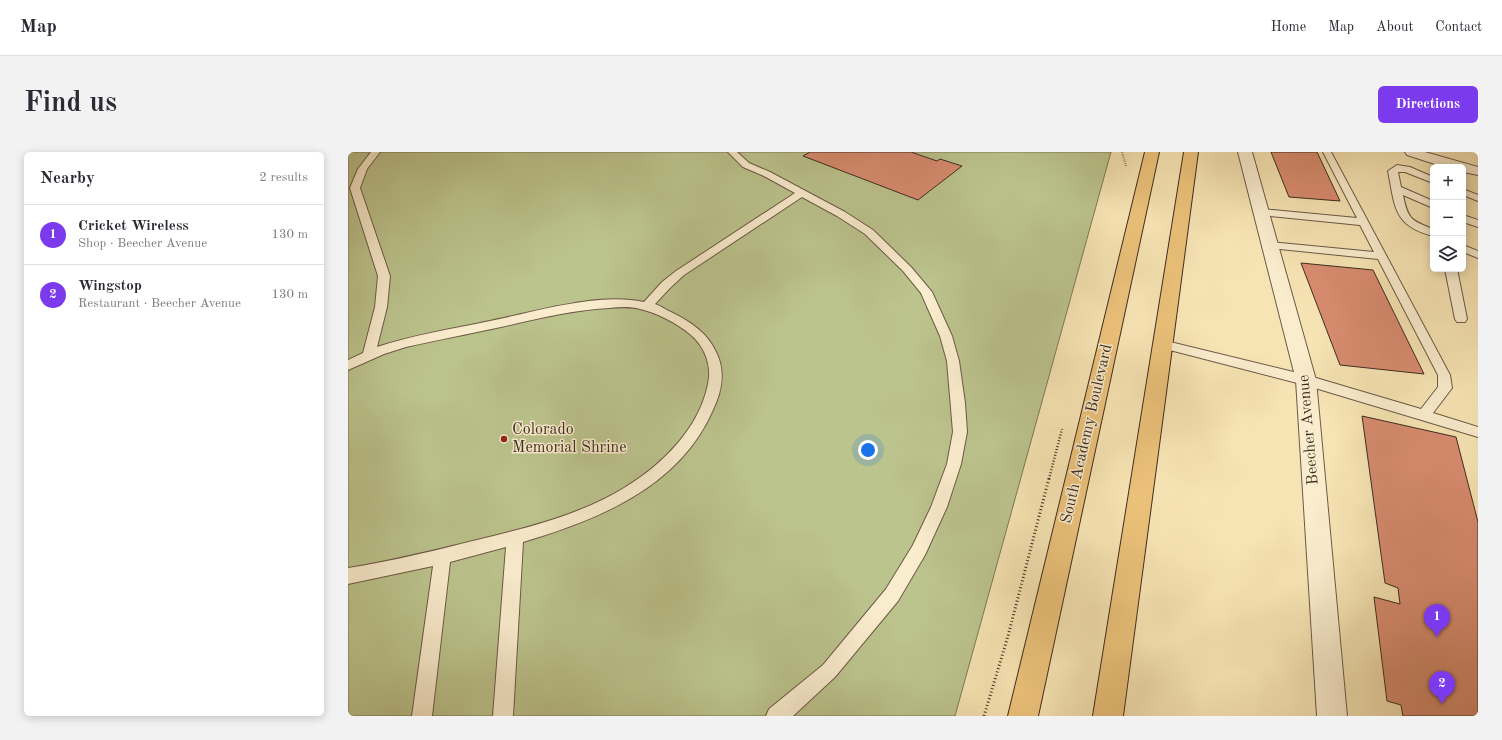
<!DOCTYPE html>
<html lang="en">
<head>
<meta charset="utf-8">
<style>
  :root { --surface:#fff; --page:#f2f2f3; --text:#2b2b33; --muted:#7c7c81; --line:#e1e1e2; --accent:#7c3aed }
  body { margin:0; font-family:"Old Standard TT",serif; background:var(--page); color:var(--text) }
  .controls { position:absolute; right:12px; top:12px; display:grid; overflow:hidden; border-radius:6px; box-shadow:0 2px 10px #0003 }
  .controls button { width:36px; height:36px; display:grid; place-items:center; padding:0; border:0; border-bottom:1px solid var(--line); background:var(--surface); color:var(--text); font:20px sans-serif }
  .you { position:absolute; left:520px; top:298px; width:14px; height:14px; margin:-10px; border:3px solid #fff; border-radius:50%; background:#1a73e8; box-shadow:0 0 0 6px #1a73e833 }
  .badge { display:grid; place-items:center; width:26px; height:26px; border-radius:50%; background:var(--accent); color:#fff; font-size:13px; font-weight:700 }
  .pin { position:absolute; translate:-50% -33px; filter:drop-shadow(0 1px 2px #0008) }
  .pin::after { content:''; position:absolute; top:21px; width:14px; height:12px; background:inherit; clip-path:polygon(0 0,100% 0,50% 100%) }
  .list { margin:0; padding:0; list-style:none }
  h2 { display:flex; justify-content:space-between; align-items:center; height:52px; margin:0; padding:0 16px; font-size:17px }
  h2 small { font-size:13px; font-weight:400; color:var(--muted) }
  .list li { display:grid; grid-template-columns:26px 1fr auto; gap:12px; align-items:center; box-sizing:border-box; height:60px; padding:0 16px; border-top:1px solid var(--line) }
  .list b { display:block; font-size:15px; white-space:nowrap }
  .list p { margin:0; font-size:13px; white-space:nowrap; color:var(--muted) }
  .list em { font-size:13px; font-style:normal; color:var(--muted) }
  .icon { flex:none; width:22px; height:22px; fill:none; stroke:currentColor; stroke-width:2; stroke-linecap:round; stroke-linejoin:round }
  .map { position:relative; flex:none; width:1130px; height:564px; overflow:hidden; border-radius:6px }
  header { display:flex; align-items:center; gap:24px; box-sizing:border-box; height:56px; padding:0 20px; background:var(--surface); border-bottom:1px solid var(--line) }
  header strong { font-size:19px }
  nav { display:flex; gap:22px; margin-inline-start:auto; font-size:14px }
  .intro { display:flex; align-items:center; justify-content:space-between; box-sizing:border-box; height:96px; padding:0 24px }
  h1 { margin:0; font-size:28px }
  .button { padding:10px 18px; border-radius:6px; background:var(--accent); color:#fff; font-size:14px; font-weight:700 }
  main { display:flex; gap:24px; padding:0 24px }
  aside { flex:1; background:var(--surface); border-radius:6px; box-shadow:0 2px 10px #0003 }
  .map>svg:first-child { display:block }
  .green { fill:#bcc48e; stroke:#7c7858 }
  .building { fill:#d88c70; stroke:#3d2c21 }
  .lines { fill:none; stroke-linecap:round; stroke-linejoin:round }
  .lane-casing { stroke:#6c5a46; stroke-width:2 }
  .street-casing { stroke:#6c5a46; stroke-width:2 }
  .highway-casing { stroke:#3d2c21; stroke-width:2 }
  .path-far2 { stroke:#3d2c21; stroke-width:2; stroke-dasharray:0.5 1.5; stroke-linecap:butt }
  .path-far1 { stroke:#3d2c21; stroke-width:2.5; stroke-dasharray:1 2; stroke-linecap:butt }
  .path { stroke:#3d2c21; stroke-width:3; stroke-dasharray:1 2.5; stroke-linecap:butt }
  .lane { fill:#faedce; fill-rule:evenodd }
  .street { fill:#faedce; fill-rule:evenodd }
  .highway { fill:#ecc27a; fill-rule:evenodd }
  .poi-dot { fill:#8f2418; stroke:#faedce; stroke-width:1.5 }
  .labels { text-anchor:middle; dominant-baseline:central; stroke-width:3; stroke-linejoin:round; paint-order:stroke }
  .poi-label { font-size:16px; fill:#3d2c21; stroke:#faedce; text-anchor:start }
  .street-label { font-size:16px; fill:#3d2c21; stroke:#faedce }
</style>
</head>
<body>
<header>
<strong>Map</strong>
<nav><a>Home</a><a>Map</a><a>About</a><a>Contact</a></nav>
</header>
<div class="intro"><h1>Find us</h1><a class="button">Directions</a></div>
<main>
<aside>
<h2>Nearby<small>2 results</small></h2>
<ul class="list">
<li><span class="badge">1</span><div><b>Cricket Wireless</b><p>Shop · Beecher Avenue</p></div><em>130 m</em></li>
<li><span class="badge">2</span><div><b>Wingstop</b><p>Restaurant · Beecher Avenue</p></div><em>130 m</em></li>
</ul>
</aside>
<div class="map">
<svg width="1130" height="564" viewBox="0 0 1130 564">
  <rect width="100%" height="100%" fill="#f7e4b4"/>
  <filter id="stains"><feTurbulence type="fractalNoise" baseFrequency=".005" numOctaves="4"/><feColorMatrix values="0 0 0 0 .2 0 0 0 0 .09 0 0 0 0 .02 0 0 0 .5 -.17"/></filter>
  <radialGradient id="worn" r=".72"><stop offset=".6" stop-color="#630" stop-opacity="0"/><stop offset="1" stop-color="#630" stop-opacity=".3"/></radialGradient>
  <!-- green -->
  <path class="green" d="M0 0H763L607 564H0Z"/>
  <!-- building -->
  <g class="building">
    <path d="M462 0H563L589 9 592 7 614 14 570 48 455 4Z"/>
    <path d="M923 0H969L992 49 941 45Z"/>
    <path d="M953 111 1025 118 1076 222 992 213Z"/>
    <path d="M1014 264 1108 285 1130 370V564H1055L1053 553 1039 549 1026 445 1052 452 1050 436 1037 431Z"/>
  </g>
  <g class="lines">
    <!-- lane casing -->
    <g class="lane-casing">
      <g id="lane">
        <path d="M23 0H32L19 17 12 36 42 124 39 155 29 195C65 183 104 177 142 169 187 160 250 140 296 150L314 130 328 119 447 41 416 24 395 15 380 0H389L401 11 422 20 497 60 525 78 563 115 584 140 604 184 611 209 617 251 619 280 613 312 599 355 577 403 550 449 487 525 445 564H418L421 557 475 513 538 437 565 393 583 355 599 312 605 280 599 209 592 184 573 141 555 119 517 82 489 64 454 45 336 123 322 136 307 152C313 154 318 158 323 160 343 170 360 181 369 202 378 222 373 242 364 260 330 336 249 368 175 390L165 564H145L158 395 102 410 84 564H64L85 414 0 432V416C45 409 89 398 133 387 183 375 233 362 276 336 314 313 351 277 360 232 364 214 357 195 343 183 329 171 309 161 292 157 282 154 271 155 261 156 224 158 189 167 153 175 121 182 89 188 58 195L36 202 0 218V208L15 201 27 155 30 124 2 36 10 17Z"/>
        <path d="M975 0H983L1102 223 1104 236 1085 261 1130 275V285L957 233 814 196 810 195 808 192 810 189 814 188 958 223 1073 257 1090 235V223L1030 107 922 96 917 93 922 90 1026 100 1012 73 913 63 908 60 913 57 1009 66Z"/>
        <path d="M1049 13 1062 15 1085 25V31L1057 20H1050L1053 35 1085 49V56L1055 43C1060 68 1063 68 1085 77V84C1045 74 1047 54 1040 19Z"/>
        <path d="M1115 37 1130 43V49L1115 43Z"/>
        <path d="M1115 63 1130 68V75L1115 70Z"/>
        <path d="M1115 93 1130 99V106L1115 100Z"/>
        <path d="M1097 117H1109L1119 167 1117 170H1109L1107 167Z"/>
      </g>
    </g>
    <!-- street casing -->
    <g class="street-casing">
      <g id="street">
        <path d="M890 0H904L968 228 999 564H969L948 228Z"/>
        <path d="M1057 0H1077L1130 15V23L1115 20V15H1096L1059 3Z"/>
      </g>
    </g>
    <!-- highway casing -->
    <g class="highway-casing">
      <g id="highway">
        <path d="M797 0H811L690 564H660Z"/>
        <path d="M836 0H850L775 564H745Z"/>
      </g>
    </g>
    <!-- path-far2 -->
    <path class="path-far2" d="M774 0 778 14"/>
    <!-- path-far1 -->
    <path class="path-far1" d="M701 327 714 277"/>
    <!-- path -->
    <path class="path" d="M636 564 660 484 701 326"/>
    <!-- lane -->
    <use href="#lane" class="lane"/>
    <!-- street -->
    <use href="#street" class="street"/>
    <!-- highway -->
    <use href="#highway" class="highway"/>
  </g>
  <!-- markers -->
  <circle class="poi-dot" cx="156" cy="287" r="4"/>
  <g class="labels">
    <!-- poi labels -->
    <g class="poi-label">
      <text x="164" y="278">Colorado<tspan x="164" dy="18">Memorial Shrine</tspan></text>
    </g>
    <!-- street labels -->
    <g class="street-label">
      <text transform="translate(961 278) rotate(-95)">Beecher Avenue</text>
      <text transform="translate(739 282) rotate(-77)">South Academy Boulevard</text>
    </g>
  </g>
  <rect width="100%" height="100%" filter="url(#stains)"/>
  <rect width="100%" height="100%" fill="url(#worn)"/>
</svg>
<div class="controls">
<button>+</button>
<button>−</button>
<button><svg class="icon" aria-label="layers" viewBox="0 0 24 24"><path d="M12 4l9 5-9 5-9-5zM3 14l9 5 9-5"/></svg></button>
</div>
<div class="you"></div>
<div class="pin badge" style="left:1089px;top:485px">1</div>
<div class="pin badge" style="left:1094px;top:552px">2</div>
</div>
</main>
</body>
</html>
